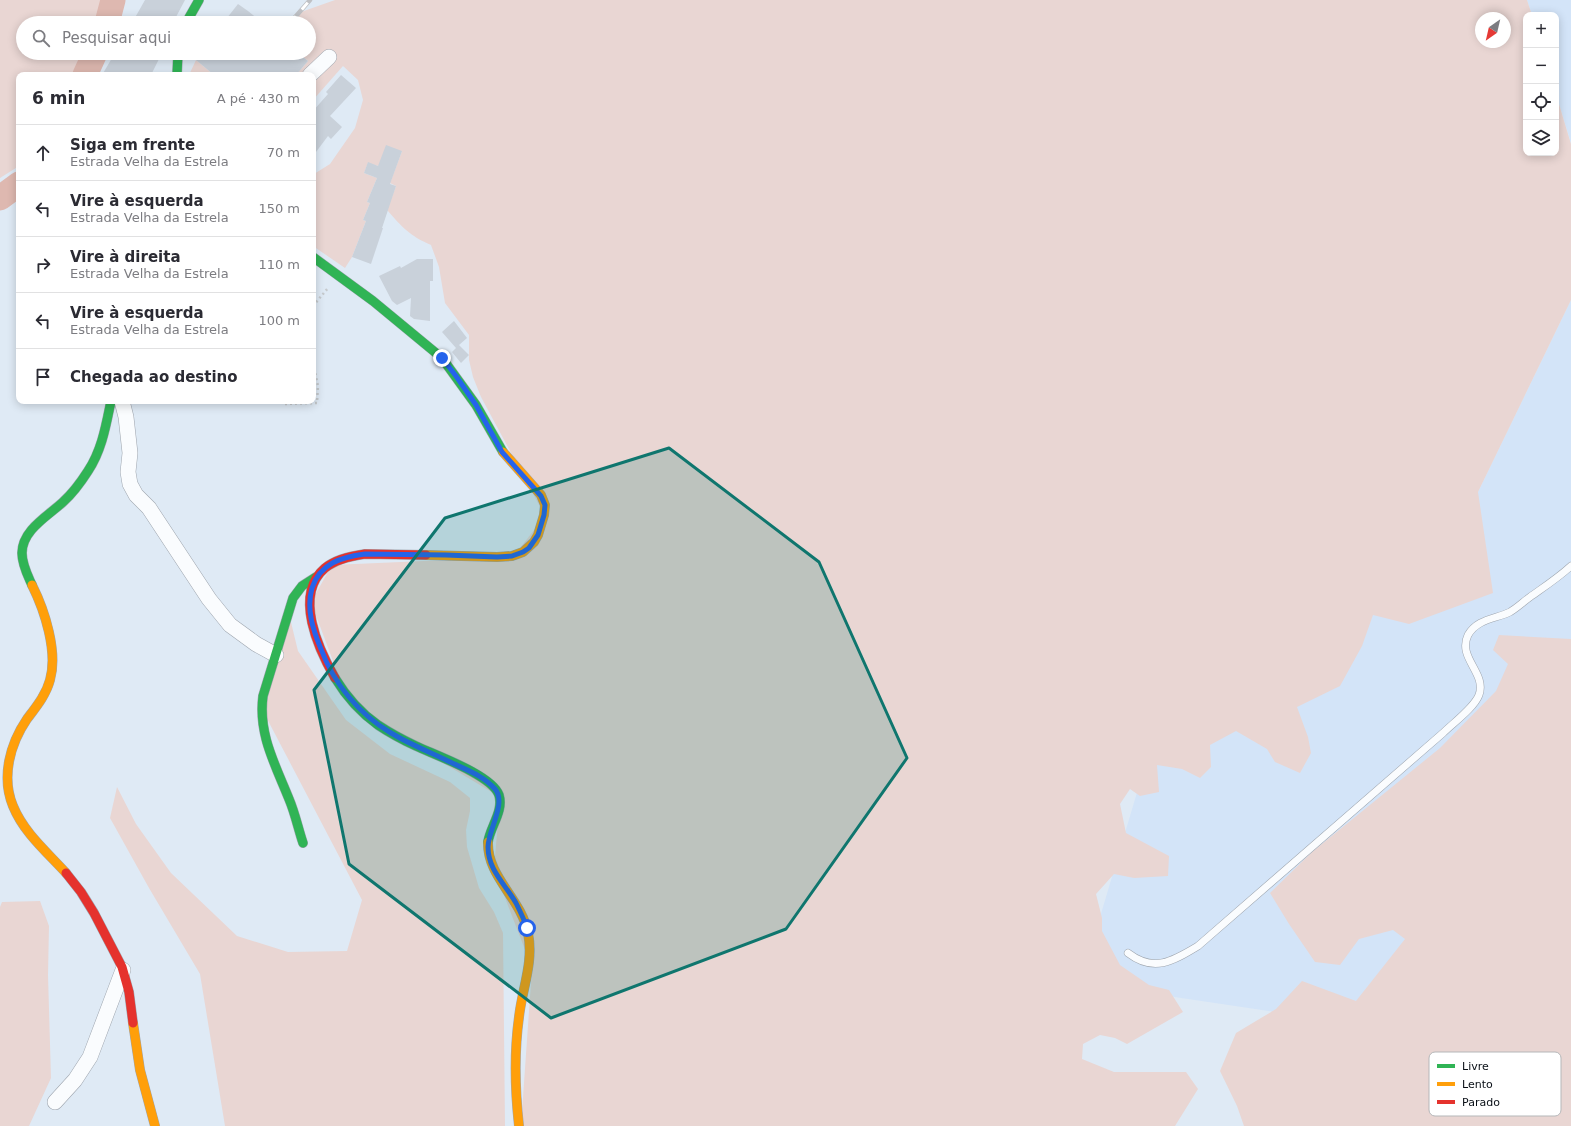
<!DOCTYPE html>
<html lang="pt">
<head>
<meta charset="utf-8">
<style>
  :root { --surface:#fff; --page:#f2f2f3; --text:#2b2b33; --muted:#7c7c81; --line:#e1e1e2 }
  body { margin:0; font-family:"DejaVu Sans",sans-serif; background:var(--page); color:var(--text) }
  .controls { position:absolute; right:12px; top:12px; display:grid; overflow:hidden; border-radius:8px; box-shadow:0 2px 10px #0003 }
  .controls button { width:36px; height:36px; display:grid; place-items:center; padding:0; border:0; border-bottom:1px solid var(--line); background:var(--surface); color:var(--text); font:20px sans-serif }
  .compass { position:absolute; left:1475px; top:12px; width:36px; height:36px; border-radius:50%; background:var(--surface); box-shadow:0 2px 10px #0003; rotate:214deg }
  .stop { position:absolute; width:12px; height:12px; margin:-9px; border:3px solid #2563eb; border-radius:50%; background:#fff }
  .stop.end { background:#2563eb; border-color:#fff; box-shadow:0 1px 4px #0008 }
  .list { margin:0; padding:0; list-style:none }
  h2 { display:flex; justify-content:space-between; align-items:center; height:52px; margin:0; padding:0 16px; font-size:17px }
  h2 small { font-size:13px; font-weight:400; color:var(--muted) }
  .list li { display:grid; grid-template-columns:26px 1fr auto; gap:12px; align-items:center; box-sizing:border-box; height:56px; padding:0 16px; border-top:1px solid var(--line) }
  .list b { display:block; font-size:15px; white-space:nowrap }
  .list p { margin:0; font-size:13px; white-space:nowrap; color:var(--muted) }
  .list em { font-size:13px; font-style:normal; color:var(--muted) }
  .icon { flex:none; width:22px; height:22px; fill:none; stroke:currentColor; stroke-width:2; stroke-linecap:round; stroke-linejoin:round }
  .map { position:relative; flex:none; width:1571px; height:1126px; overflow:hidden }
  .search { position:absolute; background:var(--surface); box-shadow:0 2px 10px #0003; left:16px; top:16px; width:300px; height:44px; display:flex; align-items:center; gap:10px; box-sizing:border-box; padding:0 14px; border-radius:22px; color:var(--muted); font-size:15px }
  .panel { position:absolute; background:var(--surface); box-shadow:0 2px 10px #0003; left:16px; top:72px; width:300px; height:332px; border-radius:8px }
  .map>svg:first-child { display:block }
  .built { fill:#d3e4f8 }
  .green { fill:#e9d6d3; fill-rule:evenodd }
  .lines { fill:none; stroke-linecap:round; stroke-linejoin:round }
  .river { stroke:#deb8b0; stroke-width:25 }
  .building { fill:#c9d1da }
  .lane-casing { stroke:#9ea5ae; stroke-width:8 }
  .street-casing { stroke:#9ea5ae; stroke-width:16 }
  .fast-casing { stroke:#9ea5ae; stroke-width:10 }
  .slow-casing { stroke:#9ea5ae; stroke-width:10 }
  .jam-casing { stroke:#9ea5ae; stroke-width:10 }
  .path { stroke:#c6cacd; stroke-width:2.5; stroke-dasharray:2 3; stroke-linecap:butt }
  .lane { stroke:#fafcfe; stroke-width:7 }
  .street { stroke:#fafcfe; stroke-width:15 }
  .fast { stroke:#30b455; stroke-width:9 }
  .slow { stroke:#ff9f0a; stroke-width:9 }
  .jam { stroke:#e5322d; stroke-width:9 }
  .rail-casing { stroke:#bfc1c5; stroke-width:4.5 }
  .rail { stroke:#fff; stroke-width:3; stroke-dasharray:9; stroke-linecap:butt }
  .route { stroke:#2563eb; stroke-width:5 }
  .marked { fill:#0f766e; fill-opacity:0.2; stroke:#0f766e; stroke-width:3; stroke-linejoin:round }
  .key { fill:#fff; stroke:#b5b7b9; stroke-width:1 }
  .key-label { font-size:11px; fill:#080e15 }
</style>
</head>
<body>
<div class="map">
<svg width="1571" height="1126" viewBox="0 0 1571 1126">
  <rect width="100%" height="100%" fill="#dfeaf5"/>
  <!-- built -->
  <g class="built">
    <path d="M1527 0H1571V143L1556 94V15H1532Z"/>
    <path d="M1571 300V732L1362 1025 1141 992 1095 934 1141 779 1478 492Z"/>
  </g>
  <!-- green -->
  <g class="green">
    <path d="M0 0H103L97 23H23V53H86L75 75H19V166L0 178Z"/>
    <path d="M335 0H1527L1532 15H1526V153H1556V94L1571 144V300L1478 492 1493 593 1409 624 1373 615 1362 646 1340 686 1297 707 1308 737 1311 753 1300 773 1275 762 1267 749 1236 731 1210 745 1211 767 1200 778 1182 769 1157 765 1159 792 1140 796 1130 789 1120 804 1126 833 1169 856 1168 876 1134 878 1114 874 1096 894 1102 918V931L1120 965 1149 985 1169 990 1183 1012 1127 1044 1115 1038 1100 1035 1083 1044 1082 1059 1114 1072H1186L1198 1089 1175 1126H521L532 968 494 869 500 797 393 733 343 688 311 602 332 565 513 557 545 516 481 397 473 377 469 360V335L445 303 439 267 431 245C410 236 402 227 387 210L396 186 390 183 402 151 378 166 368 163 364 173 377 178 367 202 370 203 363 220 366 221 352 257 345 268 313 246V173L314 174 330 164 355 128 363 100 358 80 343 66 313 100V75H296L308 61 298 53H309V23H292L301 12ZM1481 18H1505V42H1481Z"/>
    <path d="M196 60 214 75H189Z"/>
    <path d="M288 610 298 651 346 720 390 754 450 782 470 798V811L466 830 467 847 479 888 494 912 503 933 505 1126H225L200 974 149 888 110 818 117 787 136 824 171 873 237 936 288 952 347 951 362 900 264 713Z"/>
    <path d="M1499 635 1571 639V1126H1244L1237 1106 1220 1071 1236 1033 1276 1009 1302 981 1356 1001 1405 939 1393 930 1359 939 1340 965 1315 962 1289 924 1270 893 1312 852 1440 748 1496 691 1508 664 1493 650Z"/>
    <path d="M40 901 49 926 48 975 51 1078 29 1126H0V907L2 902Z"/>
  </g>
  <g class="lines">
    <!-- river -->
    <g class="river">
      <path d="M107 23 113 0"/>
      <path d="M85 75 95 53"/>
      <path d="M0 198 19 184"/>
    </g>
  </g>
  <!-- building -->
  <g class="building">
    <path d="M145 0H185L176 17 174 23H132Z"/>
    <path d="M238 4 248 11 263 23H223Z"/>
    <path d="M115 53H162L151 75H102Z"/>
    <path d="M190 53H298L308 61 296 75H214L190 55Z"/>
    <path d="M341 75 356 88 330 116 342 127 331 139 328 136 313 156V111L328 94 326 92Z"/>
    <path d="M386 145 402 151 390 184 396 186 382 228H383L371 264 352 257 366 221 363 220 370 203 367 202 377 178 364 173 368 162 378 166Z"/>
    <path d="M417 259H433V281H430V321L414 319 410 316 411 298 397 305 392 301 379 276 400 266 401 268Z"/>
    <path d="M454 321 467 338 459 345 469 355 461 363 452 352 456 348 442 332Z"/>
  </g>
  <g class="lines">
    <!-- lane casing -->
    <g class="lane-casing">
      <path id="lane" d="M1128 953C1154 973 1173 961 1198 946L1443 733C1453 723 1474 708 1479 695 1487 673 1457 658 1468 635 1477 619 1495 619 1510 612 1517 608 1523 602 1530 597 1544 587 1558 578 1571 566"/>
    </g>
    <!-- street casing -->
    <g class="street-casing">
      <g id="street">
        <path d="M310 75 329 57"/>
        <path d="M122 401 126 417 130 453 128 472 130 484 136 495 149 508 209 599 230 625 256 644 276 655"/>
        <path d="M55 1102 75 1080 90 1057 123 970"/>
      </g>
    </g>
    <!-- fast casing -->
    <g class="fast-casing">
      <g id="fast">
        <path d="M186 23 199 0"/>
        <path d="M177 75 178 53"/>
        <path d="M313 257 373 301 442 358 476 405 503 452"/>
        <path d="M32 585C28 576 22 565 22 553 22 530 48 516 63 502 73 493 81 482 88 471 102 450 106 425 111 401"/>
        <path d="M335 678C346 696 361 713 378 725 390 733 403 740 416 746 435 755 492 775 499 795 504 811 490 827 488 842"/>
        <path d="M303 843C298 828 295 813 289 799 275 764 258 734 263 696L293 598 302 586 316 577"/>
      </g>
    </g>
    <!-- slow casing -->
    <g class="slow-casing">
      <g id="slow">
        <path d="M426 555 497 557 512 556 523 552 534 542 538 535 544 515 545 505 541 495 503 452"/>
        <path d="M32 585C45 611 58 652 50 680 46 695 36 707 27 719 10 744 1 777 13 806 24 833 47 852 66 873"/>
        <path d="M488 842C487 877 521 898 528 933 534 962 522 989 519 1017 514 1053 515 1090 519 1126"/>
        <path d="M133 1023 140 1070 155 1126"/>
      </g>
    </g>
    <!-- jam casing -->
    <g class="jam-casing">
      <g id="jam">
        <path d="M335 678C319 650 293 595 325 568 336 559 351 556 365 554L426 555"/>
        <path d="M66 873 81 892 94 913 122 967 129 992 133 1023"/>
      </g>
    </g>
    <!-- path -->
    <g class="path">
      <path d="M313 306 328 288"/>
      <path d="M285 404 317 403 318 386 313 363"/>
    </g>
    <!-- lane -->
    <use href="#lane" class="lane"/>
    <!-- street -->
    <use href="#street" class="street"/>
    <!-- fast -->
    <use href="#fast" class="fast"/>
    <!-- slow -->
    <use href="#slow" class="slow"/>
    <!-- jam -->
    <use href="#jam" class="jam"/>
    <!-- rail casing -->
    <g class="rail-casing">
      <path id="rail" d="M290 23 310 0"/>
    </g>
    <!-- rail -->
    <use href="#rail" class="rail"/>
  </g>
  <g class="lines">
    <!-- route -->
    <path class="route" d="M442 358 456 376 476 405 502 452 541 496 545 505 544 515 538 535 529 548 523 552 512 556 497 557 446 555 365 554C342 557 320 563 312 588 306 609 313 630 321 649 334 684 359 714 391 733 409 744 430 752 448 761 464 769 483 775 495 789 507 803 488 830 488 847 488 870 505 884 516 903 520 911 524 919 527 928"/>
  </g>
  <!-- marked area -->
  <path class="marked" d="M669 448 819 562 907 758 786 929 551 1018 349 864 314 690 445 518Z"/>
  <!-- legend -->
  <rect x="1429" y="1052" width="132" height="64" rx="6" class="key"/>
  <rect x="1437" y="1064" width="18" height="4" fill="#30b455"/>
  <rect x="1437" y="1082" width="18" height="4" fill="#ff9f0a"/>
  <rect x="1437" y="1100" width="18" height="4" fill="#e5322d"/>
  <g class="key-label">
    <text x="1462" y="1070">Livre</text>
    <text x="1462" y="1088">Lento</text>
    <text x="1462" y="1106">Parado</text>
  </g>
</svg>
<div class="controls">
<button>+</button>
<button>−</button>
<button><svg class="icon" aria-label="locate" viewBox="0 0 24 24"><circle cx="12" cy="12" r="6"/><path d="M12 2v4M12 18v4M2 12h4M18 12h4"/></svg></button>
<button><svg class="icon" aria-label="layers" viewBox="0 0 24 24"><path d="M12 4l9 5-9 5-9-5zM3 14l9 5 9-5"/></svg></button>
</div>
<svg class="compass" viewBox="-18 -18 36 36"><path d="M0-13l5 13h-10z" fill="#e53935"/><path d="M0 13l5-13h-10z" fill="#7c7c81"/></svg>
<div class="stop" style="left:527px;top:928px"></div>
<div class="stop end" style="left:442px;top:358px"></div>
<div class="search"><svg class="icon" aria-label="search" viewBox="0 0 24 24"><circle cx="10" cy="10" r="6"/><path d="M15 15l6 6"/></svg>Pesquisar aqui</div>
<section class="panel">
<h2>6 min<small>A pé · 430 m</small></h2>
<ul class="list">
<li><svg class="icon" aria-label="ahead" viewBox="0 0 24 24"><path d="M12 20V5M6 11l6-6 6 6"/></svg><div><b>Siga em frente</b><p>Estrada Velha da Estrela</p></div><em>70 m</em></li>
<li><svg class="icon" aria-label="left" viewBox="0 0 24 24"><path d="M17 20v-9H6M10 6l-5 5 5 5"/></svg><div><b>Vire à esquerda</b><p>Estrada Velha da Estrela</p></div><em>150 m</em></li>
<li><svg class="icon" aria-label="right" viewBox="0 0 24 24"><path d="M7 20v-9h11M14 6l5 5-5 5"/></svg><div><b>Vire à direita</b><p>Estrada Velha da Estrela</p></div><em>110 m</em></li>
<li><svg class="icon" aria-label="left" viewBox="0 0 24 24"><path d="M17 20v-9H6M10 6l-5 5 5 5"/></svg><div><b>Vire à esquerda</b><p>Estrada Velha da Estrela</p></div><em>100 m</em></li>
<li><svg class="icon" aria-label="arrive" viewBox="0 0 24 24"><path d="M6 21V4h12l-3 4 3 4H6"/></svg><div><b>Chegada ao destino</b></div></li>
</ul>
</section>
</div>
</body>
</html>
